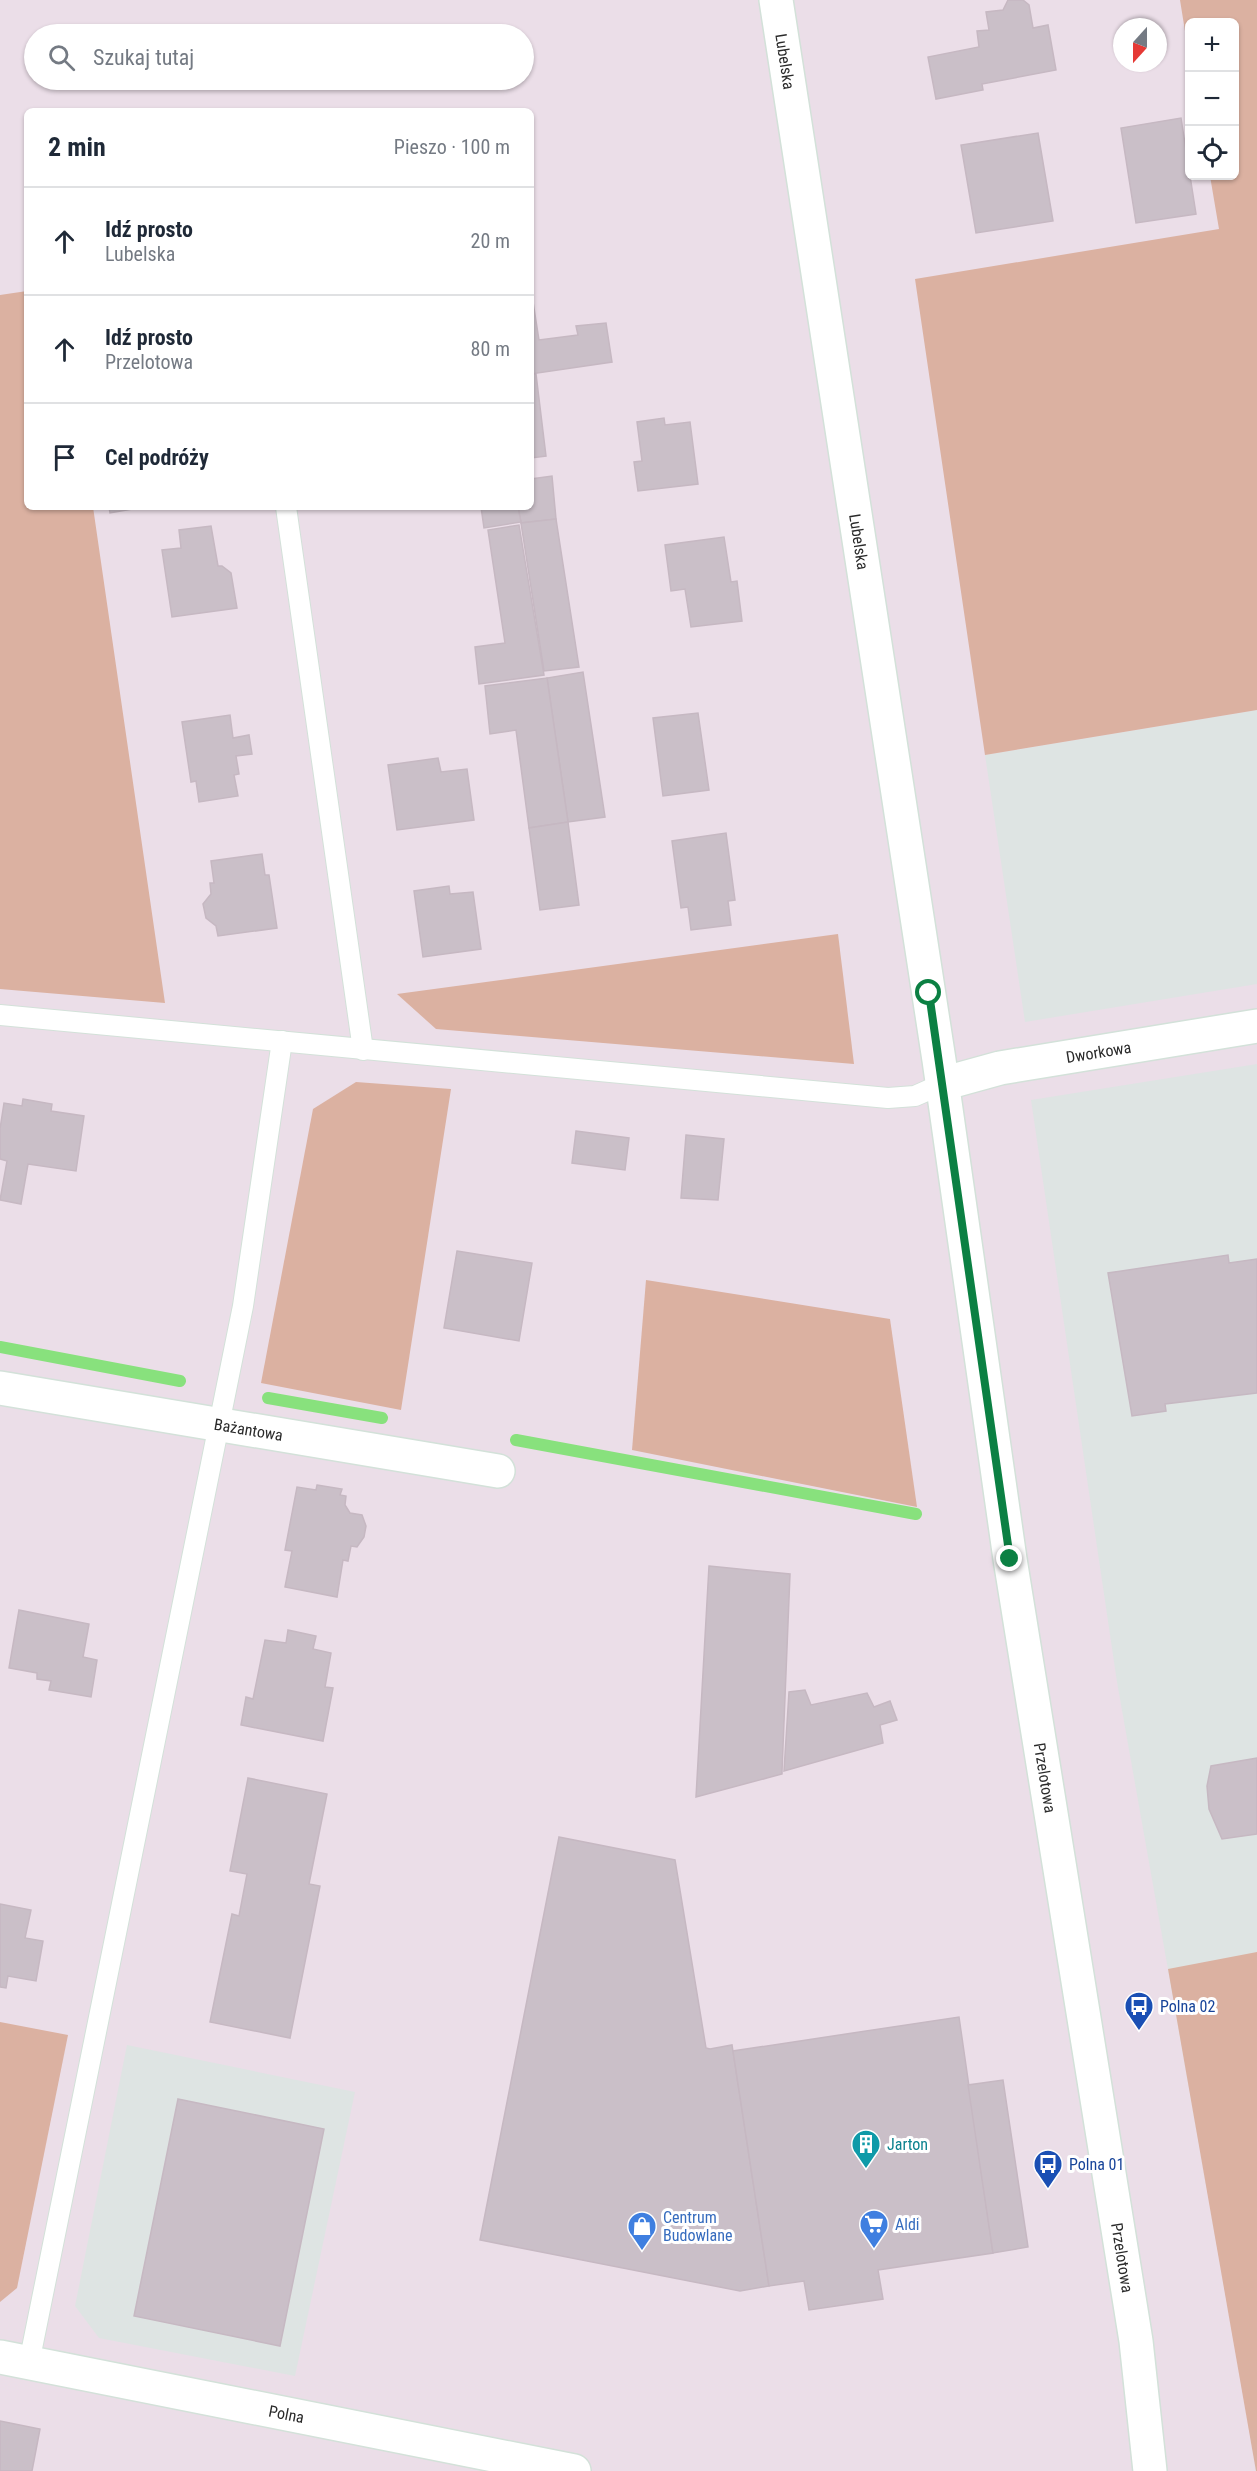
<!DOCTYPE html>
<html lang="pl">
<head>
<meta charset="utf-8">
<style>
  :root { --surface:#fff; --page:#f2f2f3; --text:#1f2937; --muted:#747a83; --line:#e0e1e3 }
  body { margin:0; font-family:"Roboto Condensed",sans-serif; background:var(--page); color:var(--text) }
  .controls { position:absolute; right:18px; top:18px; display:grid; overflow:hidden; border-radius:9px; box-shadow:0 2px 4px #0004 }
  .controls button { width:54px; height:54px; display:grid; place-items:center; padding:0; border:0; border-bottom:2px solid var(--line); background:var(--surface); color:var(--text); font:30px sans-serif }
  .compass { position:absolute; left:1113px; top:18px; width:54px; height:54px; border-radius:50%; background:var(--surface); box-shadow:0 2px 4px #0004; rotate:201deg }
  .stop { position:absolute; width:18px; height:18px; margin:-14px; border:4px solid #0b8043; border-radius:50%; background:#fff }
  .stop.end { background:#0b8043; border-color:#fff; box-shadow:0 2px 6px #0008 }
  .list { margin:0; padding:0; list-style:none }
  h2 { display:flex; justify-content:space-between; align-items:center; height:78px; margin:0; padding:0 24px; font-size:26px }
  h2 small { font-size:20px; font-weight:400; color:var(--muted) }
  .list li { display:grid; grid-template-columns:39px 1fr auto; gap:18px; align-items:center; box-sizing:border-box; height:108px; padding:0 24px; border-top:2px solid var(--line) }
  .list b { display:block; font-size:22px; white-space:nowrap }
  .list p { margin:0; font-size:20px; white-space:nowrap; color:var(--muted) }
  .list em { font-size:20px; font-style:normal; color:var(--muted) }
  .icon { flex:none; width:33px; height:33px; fill:none; stroke:currentColor; stroke-width:2; stroke-linecap:round; stroke-linejoin:round }
  .map { position:relative; flex:none; width:1257px; height:2471px; overflow:hidden }
  .search { position:absolute; background:var(--surface); box-shadow:0 2px 4px #0004; left:24px; top:24px; width:510px; height:66px; display:flex; align-items:center; gap:15px; box-sizing:border-box; padding:0 21px; border-radius:33px; color:var(--muted); font-size:22px }
  .panel { position:absolute; background:var(--surface); box-shadow:0 2px 4px #0004; left:24px; top:108px; width:510px; height:402px; border-radius:9px }
  .map>svg:first-child { display:block }
  .industrial { fill:#dee4e3 }
  .green { fill:#dbb1a1 }
  .lines { fill:none; stroke-linecap:round; stroke-linejoin:round }
  .stream { stroke:#88e17d; stroke-width:12 }
  .building { fill:#cabfc8; stroke:#c6b8c2; stroke-width:1.5 }
  .lane-casing { stroke:#d3e1d9; stroke-width:22 }
  .street-casing { stroke:#d3e1d9; stroke-width:36 }
  .secondary-casing { stroke:#d3e1d9; stroke-width:36 }
  .lane { stroke:#fff; stroke-width:20 }
  .street { stroke:#fff; stroke-width:33 }
  .secondary { stroke:#fff; stroke-width:33 }
  .route { stroke:#0b8043; stroke-width:8 }
  .labels { text-anchor:middle; dominant-baseline:central; stroke-width:6; stroke-linejoin:round; paint-order:stroke }
  .street-label { font-size:16px; fill:#2a2a2a; stroke:#fff }
  .transit-label { font-size:16px; fill:#164399; stroke:#fff; text-anchor:start }
  .culture-label { font-size:16px; fill:#0d838f; stroke:#fff; text-anchor:start }
  .shop-label { font-size:16px; fill:#366cbe; stroke:#fff; text-anchor:start }
</style>
</head>
<body>
<div class="map">
<svg width="1257" height="2471" viewBox="0 0 1257 2471">
  <rect width="100%" height="100%" fill="#ebdee8"/>
  <!-- industrial -->
  <g class="industrial">
    <path d="M1257 710V984L1025 1022 985 755Z"/>
    <path d="M1257 1064V2471L1117 1682 1031 1100Z"/>
    <path d="M127 2045 355 2092 295 2376 99 2338 75 2306Z"/>
  </g>
  <!-- green -->
  <g class="green">
    <path d="M1180 0H1257V710L985 755 915 279 1219 229 1210 176H1234V22H1190L1189 56Z"/>
    <path d="M27 291V507H93L165 1003 0 989V295Z"/>
    <path d="M838 934 854 1064 436 1029 397 994Z"/>
    <path d="M356 1082 451 1089 401 1410 261 1383 313 1109Z"/>
    <path d="M646 1280 890 1319 917 1507 632 1450Z"/>
    <path d="M1257 1952V2471H1256L1168 1969Z"/>
    <path d="M0 2022 68 2035 17 2288 0 2302Z"/>
  </g>
  <g class="lines">
    <!-- stream -->
    <g class="stream">
      <path d="M0 1347 180 1381"/>
      <path d="M268 1398 382 1418"/>
      <path d="M516 1440 916 1514"/>
    </g>
  </g>
  <!-- building -->
  <g class="building">
    <path d="M1008 0H1023L1029 5 1033 28 1048 25 1056 70 982 84 983 90 936 99 928 57 979 47 977 31 989 30 986 12 1003 10Z"/>
    <path d="M1181 118 1196 214 1136 223 1121 128Z"/>
    <path d="M1038 133 1053 221 976 233 961 145Z"/>
    <path d="M531 289 539 340 578 335 576 326 606 323 612 362 531 374Z"/>
    <path d="M531 374H536L546 456 531 458Z"/>
    <path d="M664 418 665 425 690 422 698 484 638 491 634 462 642 461 637 422Z"/>
    <path d="M552 476 556 519 521 523 518 507H531V479Z"/>
    <path d="M109 507H144L110 513Z"/>
    <path d="M481 507H518L521 522 484 528Z"/>
    <path d="M556 519 579 667 544 671 521 523Z"/>
    <path d="M519 525 544 675 479 684 475 647 505 643 488 530Z"/>
    <path d="M211 526 218 566H222L231 573 237 608 172 617 162 550 181 548 179 530Z"/>
    <path d="M724 537 731 582 737 581 742 621 691 627 685 589 671 591 665 545Z"/>
    <path d="M583 672 605 817 568 822 547 678Z"/>
    <path d="M547 678 568 822 529 828 516 730 490 734 485 686Z"/>
    <path d="M698 713 709 790 663 796 653 718Z"/>
    <path d="M230 715 233 738 249 735 252 754 236 756 239 774 234 775 238 796 199 802 196 781 191 782 182 722Z"/>
    <path d="M438 758 441 772 467 769 474 820 397 830 388 765Z"/>
    <path d="M568 822 579 905 540 910 529 828Z"/>
    <path d="M726 833 735 900 728 901 731 925 691 930 688 907 681 908 672 841Z"/>
    <path d="M262 854 265 875H269L277 928 218 936 216 926 206 918 203 904 211 894 210 883H214L211 861Z"/>
    <path d="M449 886 450 894 473 892 481 949 423 957 414 891Z"/>
    <path d="M23 1099 52 1104 51 1111 84 1116 76 1171 28 1164 21 1204 0 1200 7 1161 0 1159V1129L4 1103 22 1106Z"/>
    <path d="M576 1131 629 1138 625 1170 572 1163Z"/>
    <path d="M686 1135 724 1139 718 1200 681 1198Z"/>
    <path d="M457 1251 532 1263 519 1341 444 1328Z"/>
    <path d="M1228 1255 1229 1263 1257 1259V1393L1165 1404 1166 1411 1132 1416 1108 1273Z"/>
    <path d="M317 1485 342 1489 340 1495 346 1496 345 1505 350 1513 362 1515 366 1526 364 1537 357 1547 351 1546 348 1561 343 1560 337 1597 285 1587 292 1551 285 1550 297 1487 316 1490Z"/>
    <path d="M709 1566 790 1574 782 1771V1774L696 1797Z"/>
    <path d="M19 1610 89 1624 83 1657 97 1660 91 1697 49 1690 51 1681 37 1679V1673L9 1668Z"/>
    <path d="M288 1630 316 1636 313 1649 331 1653 325 1687 333 1688 323 1741 241 1725 246 1697 253 1699 265 1640 286 1643Z"/>
    <path d="M805 1690 811 1705 867 1693 874 1707 890 1701 897 1720 880 1725 883 1743 784 1771 789 1692Z"/>
    <path d="M1257 1758V1834L1222 1839 1209 1809 1207 1786 1211 1766Z"/>
    <path d="M248 1778 327 1794 309 1884 320 1886 290 2038 210 2022 232 1914 239 1916 247 1874 230 1871Z"/>
    <path d="M559 1837 675 1860 706 2048 710 2049 732 2045 769 2286 740 2291 480 2240Z"/>
    <path d="M0 1904 31 1910 25 1938 43 1941 36 1981 8 1976 6 1988 0 1987Z"/>
    <path d="M959 2017 993 2253 878 2270 883 2299 843 2305 809 2310 804 2281 769 2286 733 2051Z"/>
    <path d="M1003 2080 1028 2247 993 2253 968 2085Z"/>
    <path d="M178 2099 324 2129 280 2346 134 2316Z"/>
    <path d="M0 2421 40 2429 32 2471H0Z"/>
  </g>
  <g class="lines">
    <!-- lane casing -->
    <g class="lane-casing">
      <g id="lane">
        <path d="M286 507 363 1050"/>
        <path d="M0 1015 888 1098 915 1096 942 1084"/>
        <path d="M29 2363 243 1306 282 1041"/>
      </g>
    </g>
    <!-- street casing -->
    <g class="street-casing">
      <g id="street">
        <path id="s1" d="M942 1084 1000 1068 1257 1026"/>
        <path id="s2" d="M0 1388 498 1471"/>
        <path id="s3" d="M0 2357 574 2471"/>
      </g>
    </g>
    <!-- secondary casing -->
    <g class="secondary-casing">
      <g id="secondary">
        <path id="s4" d="M776 0 939 1060 1010 1559 1136 2341 1150 2471"/>
      </g>
    </g>
    <!-- lane -->
    <use href="#lane" class="lane"/>
    <!-- street -->
    <use href="#street" class="street"/>
    <!-- secondary -->
    <use href="#secondary" class="secondary"/>
  </g>
  <g class="lines">
    <!-- route -->
    <path class="route" d="M929 993 1010 1559"/>
  </g>
  <!-- icons -->
  <defs>
    <g id="bus-pin" transform="scale(1.5)"><path d="M0 17L-7.5 6A9.5 9.5 0 1 1 7.5 6Z" fill="#1a4fb4" stroke="#fff"/><path d="M-5-6H5V4H4V6H2V4H-2V6H-4V4H-5ZM-3.5-4V0h7V-4ZM-3.5 1.2v1.5H-2V1.2ZM2 1.2v1.5H3.5V1.2Z" fill="#fff"/></g>
    <g id="building-pin" transform="scale(1.5)"><path d="M0 17L-7.5 6A9.5 9.5 0 1 1 7.5 6Z" fill="#0f9aa8" stroke="#fff"/><path d="M-4-6H4V6H1V3H-1V6H-4ZM-2.5-4.3h1.7v1.8h-1.7ZM.8-4.3h1.7v1.8H.8ZM-2.5-1h1.7V.8h-1.7ZM.8-1h1.7V.8H.8Z" fill="#fff"/></g>
    <g id="supermarket-pin" transform="scale(1.5)"><path d="M0 17L-7.5 6A9.5 9.5 0 1 1 7.5 6Z" fill="#3f7fe0" stroke="#fff"/><path d="M-6-5.5h2.5l.6 2H6L4.5 2H-2.5L-4.4-4H-6ZM-1.5 3.2a1.3 1.3 0 1 0 .1 0ZM3 3.2a1.3 1.3 0 1 0 .1 0Z" fill="#fff"/></g>
    <g id="shop-pin" transform="scale(1.5)"><path d="M0 17L-7.5 6A9.5 9.5 0 1 1 7.5 6Z" fill="#3f7fe0" stroke="#fff"/><path d="M-5-2.5h2.3a2.7 3.5 0 0 1 5.4 0H5L5.5 6h-11ZM-1.5-2.5h3a1.5 2.3 0 0 0-3 0Z" fill="#fff"/></g>
  </defs>
  <g fill-rule="evenodd">
    <use href="#bus-pin" x="1139" y="2006"/>
    <use href="#building-pin" x="866" y="2144"/>
    <use href="#bus-pin" x="1048" y="2164"/>
    <use href="#supermarket-pin" x="874" y="2224"/>
    <use href="#shop-pin" x="642" y="2226"/>
  </g>
  <g class="labels">
    <!-- street labels -->
    <g class="street-label">
      <text stroke="none"><textPath href="#s4" startOffset="62">Lubelska</textPath></text>
      <text stroke="none"><textPath href="#s4" startOffset="548">Lubelska</textPath></text>
      <text stroke="none"><textPath href="#s1" startOffset="160">Dworkowa</textPath></text>
      <text stroke="none"><textPath href="#s2" startOffset="252">Bażantowa</textPath></text>
      <text stroke="none"><textPath href="#s4" startOffset="1798">Przelotowa</textPath></text>
      <text stroke="none"><textPath href="#s4" startOffset="2284">Przelotowa</textPath></text>
      <text stroke="none"><textPath href="#s3" startOffset="292">Polna</textPath></text>
    </g>
    <!-- transit labels -->
    <g class="transit-label">
      <text x="1160" y="2006">Polna 02</text>
      <text x="1069" y="2164">Polna 01</text>
    </g>
    <!-- culture labels -->
    <g class="culture-label">
      <text x="887" y="2144">Jarton</text>
    </g>
    <!-- shop labels -->
    <g class="shop-label">
      <text x="663" y="2217">Centrum<tspan x="663" dy="18">Budowlane</tspan></text>
      <text x="895" y="2224">Aldi</text>
    </g>
  </g>
</svg>
<div class="controls">
<button>+</button>
<button>−</button>
<button><svg class="icon" aria-label="locate" viewBox="0 0 24 24"><circle cx="12" cy="12" r="6"/><path d="M12 2v4M12 18v4M2 12h4M18 12h4"/></svg></button>
</div>
<svg class="compass" viewBox="-18 -18 36 36"><path d="M0-13l5 13h-10z" fill="#e53935"/><path d="M0 13l5-13h-10z" fill="#747a83"/></svg>
<div class="stop" style="left:929px;top:993px"></div>
<div class="stop end" style="left:1010px;top:1559px"></div>
<div class="search"><svg class="icon" aria-label="search" viewBox="0 0 24 24"><circle cx="10" cy="10" r="6"/><path d="M15 15l6 6"/></svg>Szukaj tutaj</div>
<section class="panel">
<h2>2 min<small>Pieszo · 100 m</small></h2>
<ul class="list">
<li><svg class="icon" aria-label="ahead" viewBox="0 0 24 24"><path d="M12 20V5M6 11l6-6 6 6"/></svg><div><b>Idź prosto</b><p>Lubelska</p></div><em>20 m</em></li>
<li><svg class="icon" aria-label="ahead" viewBox="0 0 24 24"><path d="M12 20V5M6 11l6-6 6 6"/></svg><div><b>Idź prosto</b><p>Przelotowa</p></div><em>80 m</em></li>
<li><svg class="icon" aria-label="arrive" viewBox="0 0 24 24"><path d="M6 21V4h12l-3 4 3 4H6"/></svg><div><b>Cel podróży</b></div></li>
</ul>
</section>
</div>
</body>
</html>
